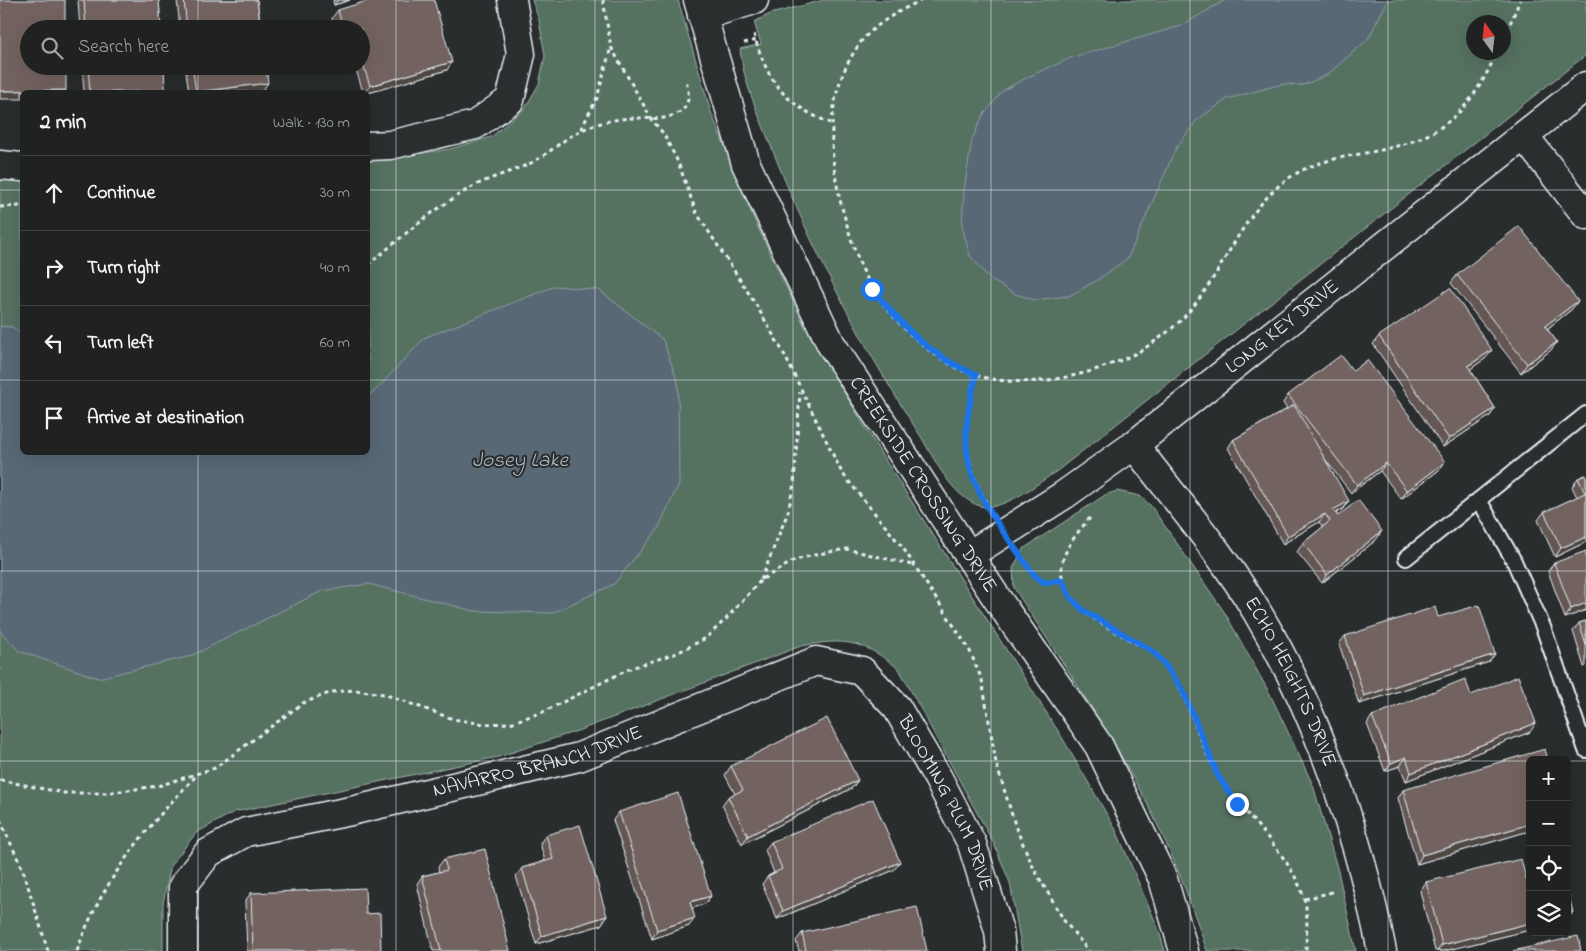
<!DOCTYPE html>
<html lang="en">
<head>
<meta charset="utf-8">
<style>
  :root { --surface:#202222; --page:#282a2a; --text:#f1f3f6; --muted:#a2a4a5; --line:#3d3f40 }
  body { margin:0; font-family:"Indie Flower",sans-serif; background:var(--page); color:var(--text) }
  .controls { position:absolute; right:15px; bottom:15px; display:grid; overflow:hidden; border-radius:8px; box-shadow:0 5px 20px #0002 }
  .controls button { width:45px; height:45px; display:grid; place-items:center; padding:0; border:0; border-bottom:1px solid var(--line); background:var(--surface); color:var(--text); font:25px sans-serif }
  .compass { position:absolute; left:1466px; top:15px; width:45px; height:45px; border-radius:50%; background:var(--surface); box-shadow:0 5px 20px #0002; rotate:345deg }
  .stop { position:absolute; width:15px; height:15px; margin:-11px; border:4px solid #1a73e8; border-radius:50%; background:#fff }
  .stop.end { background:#1a73e8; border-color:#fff; box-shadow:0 1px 5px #0008 }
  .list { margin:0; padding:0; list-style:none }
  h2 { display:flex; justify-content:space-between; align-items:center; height:65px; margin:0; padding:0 20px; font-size:21px }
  h2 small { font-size:16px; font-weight:400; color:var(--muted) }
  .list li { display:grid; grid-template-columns:32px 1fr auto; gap:15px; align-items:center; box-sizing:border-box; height:75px; padding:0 20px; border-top:1px solid var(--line) }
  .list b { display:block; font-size:19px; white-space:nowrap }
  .list em { font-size:16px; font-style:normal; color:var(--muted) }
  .icon { flex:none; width:28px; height:28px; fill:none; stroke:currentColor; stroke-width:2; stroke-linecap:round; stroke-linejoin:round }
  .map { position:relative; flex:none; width:1586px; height:951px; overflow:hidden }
  .search { position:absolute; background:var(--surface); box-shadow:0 5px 20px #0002; left:20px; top:20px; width:350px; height:55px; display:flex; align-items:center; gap:12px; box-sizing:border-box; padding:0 18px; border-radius:28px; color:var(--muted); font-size:19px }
  .panel { position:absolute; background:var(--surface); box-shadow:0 5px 20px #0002; left:20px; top:90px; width:350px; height:365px; border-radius:8px }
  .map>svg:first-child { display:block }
  .green { fill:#557160; stroke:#9eb1ac; fill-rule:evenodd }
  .water { fill:#586774; stroke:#929ea9 }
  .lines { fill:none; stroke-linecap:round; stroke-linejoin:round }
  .lane-casing { stroke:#e8f1f8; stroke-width:18 }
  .street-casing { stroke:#e8f1f8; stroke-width:31 }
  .secondary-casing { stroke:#e8f1f8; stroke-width:31 }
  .path { stroke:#e8f1f8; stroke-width:3; stroke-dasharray:4 4; stroke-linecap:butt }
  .lane { stroke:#2a2d2e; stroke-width:14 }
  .street { stroke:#2a2d2e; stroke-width:28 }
  .secondary { stroke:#2a2d2e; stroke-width:28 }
  .wall { fill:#635653; stroke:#e8f1f8 }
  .shaded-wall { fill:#504643; stroke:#e8f1f8 }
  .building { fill:#736460; stroke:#e8f1f8 }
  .route { stroke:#1a73e8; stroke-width:6 }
  .grid { fill:none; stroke:#e8f1f8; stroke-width:1; stroke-opacity:0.55 }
  .labels { text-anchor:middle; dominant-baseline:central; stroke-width:4; stroke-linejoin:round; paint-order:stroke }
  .street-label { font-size:20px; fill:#e8f1f8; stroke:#2a2d2e }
  .water-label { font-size:21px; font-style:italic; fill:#aebac3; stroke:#2a2d2e }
</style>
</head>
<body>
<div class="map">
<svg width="1586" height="951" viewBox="0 0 1586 951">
  <rect width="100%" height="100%" fill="#2a2d2e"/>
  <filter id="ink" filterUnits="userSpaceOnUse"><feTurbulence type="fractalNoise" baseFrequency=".02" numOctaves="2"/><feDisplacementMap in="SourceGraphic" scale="10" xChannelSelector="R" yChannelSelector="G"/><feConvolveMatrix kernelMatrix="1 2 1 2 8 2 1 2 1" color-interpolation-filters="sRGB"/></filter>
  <g filter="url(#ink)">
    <!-- green -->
    <g class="green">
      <path d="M532 0H678L711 112 754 219 806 329 882 455 1060 734 1116 830 1158 928 1165 951H1022L1010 883 994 844 899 669C863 640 845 638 801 646L580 730 498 757 234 812 196 833 171 865 163 903V951H0V179H22V452H368V161L450 149 491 137 525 108 539 84 545 56 539 20Z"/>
      <path d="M824 0H1586V55L1057 471C1040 482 1001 513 980 506 950 496 934 457 918 432 860 342 810 246 771 146 759 115 743 82 740 49L761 44 754 22 770 14ZM1474 22H1504V52H1474Z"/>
      <path d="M1117 491 1140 496 1151 506 1225 613 1270 694 1313 785 1338 871 1356 951H1207C1193 909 1178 867 1159 828 1119 743 1064 666 1014 588L1013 568 1023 549 1105 495Z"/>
    </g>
    <!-- water -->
    <g class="water">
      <path d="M1225 0H1388L1368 39 1327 75 1303 85 1282 84 1227 99 1197 120 1176 148 1128 258 1096 281 1069 296 1035 300 1015 294 991 280 970 256 962 226 964 190 972 140 982 117 1002 91 1030 76 1073 57 1181 26Z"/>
      <path d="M555 286 599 290 663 340 678 383 679 484 658 529 614 584 552 613 474 611 369 584 322 591 191 656 98 678 19 651 0 631V326L12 327 22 334V452H368V396L377 389 424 338Z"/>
    </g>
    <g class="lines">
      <!-- lane casing -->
      <g class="lane-casing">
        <g id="lane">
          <path d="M1479 500 1514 561 1543 627 1586 750"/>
          <path d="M1406 558 1586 414"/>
        </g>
      </g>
      <!-- street casing -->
      <g class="street-casing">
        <g id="street">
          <path d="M702 16 754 0"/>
          <path d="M1524 136 1586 215"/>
          <path d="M368 146 390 145 475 125 510 100 521 54 512 0"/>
          <path d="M0 165 22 167"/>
          <path id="s1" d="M1134 445C1176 500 1222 553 1257 612 1319 716 1358 833 1382 951"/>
          <path id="s2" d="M969 555 1064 495 1134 445 1586 86"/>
          <path id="s3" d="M183 951V886L208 853 246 832 351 811 579 757 816 661 862 671 897 708 938 778 972 844 999 931 1001 951"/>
        </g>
      </g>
      <!-- secondary casing -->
      <g class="secondary-casing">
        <g id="secondary">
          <path id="s4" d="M698 0 746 164 831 344 996 597 1099 746 1163 879 1184 951"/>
        </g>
      </g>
      <!-- path -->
      <g class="path">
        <path d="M603 0 611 47 652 120 663 133 678 162 696 212 755 303 783 352 842 473 903 548 969 649 982 680 996 763 1016 828 1034 869 1065 922 1089 951"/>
        <path d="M922 0C900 10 871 26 858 46 825 94 828 149 841 204 849 232 857 264 873 289 894 323 936 363 975 375 1026 391 1094 376 1140 351 1155 342 1173 329 1185 316 1222 276 1238 220 1281 184 1304 165 1331 159 1360 154 1433 142 1466 122 1497 52"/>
        <path d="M754 34C767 81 784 104 830 123"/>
        <path d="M1504 38 1520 0"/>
        <path d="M744 43 756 40"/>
        <path d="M581 129 597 98 611 47"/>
        <path d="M0 207 22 206"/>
        <path d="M368 265C403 236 437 205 478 184 495 176 514 171 531 163 549 154 564 138 582 130 599 122 619 118 637 118 652 118 664 121 678 113 691 107 689 92 686 80"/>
        <path d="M975 375C964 426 960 461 989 507"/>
        <path d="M1090 518C1076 534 1056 557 1063 581 1072 612 1111 628 1136 643 1143 646 1151 649 1156 654 1192 692 1194 737 1220 778 1246 819 1289 851 1304 898 1309 914 1306 934 1306 951"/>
        <path d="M1023 558 1034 575 1045 583 1062 580"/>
        <path d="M761 580 788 512 794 484 800 392"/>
        <path d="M0 780 64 793H106L158 786 215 768 303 703 332 692 355 690 384 694 453 719 484 724 510 723 543 712 631 668 677 653 706 638 726 619 761 580 795 560 818 554 847 549 912 565"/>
        <path d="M0 820 23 870 48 951"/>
        <path d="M1305 899 1336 891"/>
        <path d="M77 951C101 882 145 829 195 777"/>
      </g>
      <!-- lane -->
      <use href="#lane" class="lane"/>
      <!-- street -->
      <use href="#street" class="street"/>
      <!-- secondary -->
      <use href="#secondary" class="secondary"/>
    </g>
    <!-- wall -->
    <g class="wall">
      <path d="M78 0H159L161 29H80Z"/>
      <path d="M177 0H257L261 29H180Z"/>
      <path d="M333 0H350L334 5Z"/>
      <path d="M338 10 447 70 368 93V92H363L355 66H361V29H335L332 18Z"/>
      <path d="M82 66H164L165 90 163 92H84Z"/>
      <path d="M185 66H266L262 91 253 92H189Z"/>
      <path d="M1457 275 1572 309 1547 329 1557 342 1551 350 1521 373 1451 283Z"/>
      <path d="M1379 336 1486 358 1470 369 1495 408 1490 416 1443 447 1373 344Z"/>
      <path d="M1353 371 1439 470 1401 499 1380 471 1351 493 1325 459 1343 509 1336 513 1338 516 1376 540 1322 583 1297 552 1303 543 1323 527 1319 522 1283 544 1228 448 1233 440 1287 409 1283 403 1288 395Z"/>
      <path d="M1586 475V542L1555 557 1538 520 1544 512 1577 497 1572 487 1578 478Z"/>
      <path d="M1554 563 1586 610 1565 618 1548 571Z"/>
      <path d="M1438 617 1489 662 1359 704 1339 644 1345 636Z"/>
      <path d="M1586 621V666L1584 667 1573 631 1579 623Z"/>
      <path d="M1471 695 1530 732 1406 781 1400 766 1385 771 1367 724 1372 716Z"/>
      <path d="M1530 760 1529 831 1417 864 1398 798 1403 790Z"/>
      <path d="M731 766 858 780 852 788 742 844 722 805 728 797 735 794 725 775Z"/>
      <path d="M619 812 711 896 705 904 692 908 689 926 652 939 613 820Z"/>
      <path d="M546 835 607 916 601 925 536 944 516 876 522 868 545 861 540 843Z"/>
      <path d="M771 842 894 870 777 919 762 884 768 876 774 873 765 850Z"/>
      <path d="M444 859 510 951H433L417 884 422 876 439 872 438 867Z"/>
      <path d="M1530 878V930L1444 951H1435L1420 891 1426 882 1526 879Z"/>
      <path d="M251 893 366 914 381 951H247L245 901Z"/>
      <path d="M802 933 927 951H799L796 941Z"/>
    </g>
    <!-- shaded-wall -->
    <g class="shaded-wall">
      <path d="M338 0H350L334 5Z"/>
      <path d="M452 62 447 70 368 93V92H365L370 86Z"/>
      <path d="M268 83 262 91 253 92H199Z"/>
      <path d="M66 90 65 92H22V99H0V91Z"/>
      <path d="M165 90 163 92H129Z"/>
      <path d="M1578 301 1572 309 1539 335 1545 326Z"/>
      <path d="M1557 342 1551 350 1521 373 1527 364Z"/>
      <path d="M1492 350 1486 358 1462 375 1468 366Z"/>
      <path d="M1495 408 1490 416 1443 447 1449 439Z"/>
      <path d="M1445 462 1439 470 1401 499 1407 491Z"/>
      <path d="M1386 463 1380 471 1351 493 1357 485Z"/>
      <path d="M1349 501 1343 509 1327 518 1333 510Z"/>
      <path d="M1325 514 1319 522 1283 544 1288 536Z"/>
      <path d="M1382 531 1376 540 1322 583 1327 575Z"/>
      <path d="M1586 537V542L1555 557 1561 548Z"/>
      <path d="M1586 603V610L1565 618 1571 609Z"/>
      <path d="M1495 654 1489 662 1359 704 1364 696Z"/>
      <path d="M1536 723 1530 732 1406 781 1411 773Z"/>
      <path d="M1406 757 1400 766 1385 771 1391 763Z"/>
      <path d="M858 780 852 788 742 844 748 836Z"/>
      <path d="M1530 824 1529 831 1417 864 1422 855Z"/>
      <path d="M900 862 894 870 777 919 783 911Z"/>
      <path d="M711 896 705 904 684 911 690 902Z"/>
      <path d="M1573 912 1567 920V913Z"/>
      <path d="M607 916 601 925 536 944 542 936Z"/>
      <path d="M695 918 689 926 652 939 657 930Z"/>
      <path d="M1530 923V930L1444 951H1437L1442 945Z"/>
    </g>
    <!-- building -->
    <g class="building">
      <path d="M0 0H65V29H29V66H66V90L0 91Z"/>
      <path d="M84 0H159L161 29H86Z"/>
      <path d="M184 0H257L261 29H187Z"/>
      <path d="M370 0H434L452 62 370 86 361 58V29H343L338 10Z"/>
      <path d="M88 66H164L165 90 129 92H90Z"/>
      <path d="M192 66H266L268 83 196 92Z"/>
      <path d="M1519 226 1578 301 1545 326 1557 342 1527 364 1457 275Z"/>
      <path d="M1450 288 1492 350 1468 366 1495 408 1449 439 1379 336Z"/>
      <path d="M1341 355 1353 371 1367 360 1445 462 1407 491 1386 463 1357 485 1288 395Z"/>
      <path d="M1294 405 1349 501 1333 510 1338 516 1358 500 1382 531 1327 575 1303 543 1330 521 1325 514 1288 536 1233 440Z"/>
      <path d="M1586 475V537L1561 548 1544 512 1585 493 1578 478Z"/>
      <path d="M1586 551V603L1571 609 1554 563Z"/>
      <path d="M1479 605 1495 654 1364 696 1345 636 1435 607 1438 617Z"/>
      <path d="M1586 621V645L1579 623Z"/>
      <path d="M1518 676 1536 723 1411 773 1406 757 1391 763 1372 716 1465 679 1471 695Z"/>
      <path d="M827 718 858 780 748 836 728 797 743 790 731 766Z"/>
      <path d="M1545 749 1548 760H1530V824L1422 855 1403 790Z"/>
      <path d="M678 793 711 896 690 902 695 918 657 930 619 812Z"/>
      <path d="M873 799 900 862 783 911 768 876 782 869 771 842Z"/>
      <path d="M580 825 607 916 542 936 522 868 553 859 546 835Z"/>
      <path d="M485 849 510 951H441L422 876 447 870 444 859Z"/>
      <path d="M1521 859 1526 879 1530 878V923L1442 945 1426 882Z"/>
      <path d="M365 888 366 914 380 913 381 951H253L251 893Z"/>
      <path d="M1567 888 1573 912 1567 913Z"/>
      <path d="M917 907 927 951H806L802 933Z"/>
      <path d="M1578 936 1581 951H1513Z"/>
    </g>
  </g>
  <g class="lines" filter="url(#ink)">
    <!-- route -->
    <path class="route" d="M872 289C906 329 927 354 976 375 968 407 961 442 972 474 984 510 1013 544 1034 575L1045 583 1062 580 1070 597 1084 611 1154 652 1168 669 1183 691 1218 776 1237 804"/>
  </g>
  <!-- grid -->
  <path class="grid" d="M198 0V29M396 0V951M595 0V951M793 0V951M991 0V951M1190 0V951M1388 0V951M198 66V92M0 190H22M368 190H1586M0 380H22M368 380H1586M198 452V951M0 571H1586M0 761H1530M1567 761H1586"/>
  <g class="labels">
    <!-- street labels -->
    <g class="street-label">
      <text stroke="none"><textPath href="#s2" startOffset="388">LONG KEY DRIVE</textPath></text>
      <text stroke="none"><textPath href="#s4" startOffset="538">CREEKSIDE CROSSING DRIVE</textPath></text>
      <text stroke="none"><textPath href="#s1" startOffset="285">ECHO HEIGHTS DRIVE</textPath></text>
      <text stroke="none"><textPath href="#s3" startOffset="450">NAVARRO BRANCH DRIVE</textPath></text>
      <text stroke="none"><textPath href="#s3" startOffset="952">BLOOMING PLUM DRIVE</textPath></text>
    </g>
    <!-- water labels -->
    <g class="water-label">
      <text x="520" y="461">Josey Lake</text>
    </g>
  </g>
</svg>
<div class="controls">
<button>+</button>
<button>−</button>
<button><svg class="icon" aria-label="locate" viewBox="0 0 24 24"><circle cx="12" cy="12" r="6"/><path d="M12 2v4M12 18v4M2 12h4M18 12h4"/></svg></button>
<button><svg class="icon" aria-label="layers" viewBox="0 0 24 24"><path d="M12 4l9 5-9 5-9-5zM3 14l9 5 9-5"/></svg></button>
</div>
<svg class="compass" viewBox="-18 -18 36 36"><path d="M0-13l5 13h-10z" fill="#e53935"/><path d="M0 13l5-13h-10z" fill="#a2a4a5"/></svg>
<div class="stop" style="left:872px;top:289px"></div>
<div class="stop end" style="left:1237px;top:804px"></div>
<div class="search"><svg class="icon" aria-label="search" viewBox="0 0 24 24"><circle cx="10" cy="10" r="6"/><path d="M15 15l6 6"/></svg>Search here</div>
<section class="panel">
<h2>2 min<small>Walk · 130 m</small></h2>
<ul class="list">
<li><svg class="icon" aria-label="ahead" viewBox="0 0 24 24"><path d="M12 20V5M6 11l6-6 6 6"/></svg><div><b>Continue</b></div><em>30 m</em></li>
<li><svg class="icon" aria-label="right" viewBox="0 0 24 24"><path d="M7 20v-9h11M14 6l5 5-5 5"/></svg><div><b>Turn right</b></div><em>40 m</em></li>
<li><svg class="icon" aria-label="left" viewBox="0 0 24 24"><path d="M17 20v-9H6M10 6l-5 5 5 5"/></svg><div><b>Turn left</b></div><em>60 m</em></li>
<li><svg class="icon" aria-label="arrive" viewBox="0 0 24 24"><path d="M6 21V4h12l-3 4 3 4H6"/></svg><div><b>Arrive at destination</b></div></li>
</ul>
</section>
</div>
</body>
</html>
